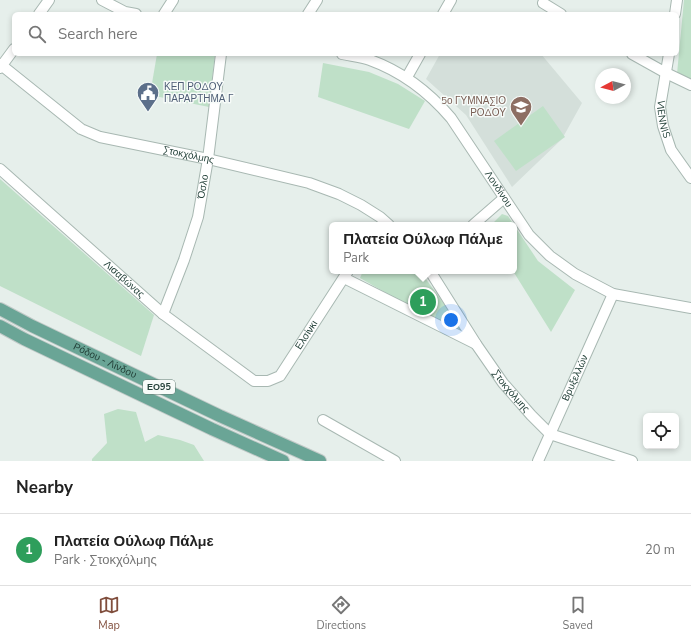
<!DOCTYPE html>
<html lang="en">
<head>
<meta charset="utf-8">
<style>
  :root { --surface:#fff; --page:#f6f6f6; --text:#222; --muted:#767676; --line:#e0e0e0; --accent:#804e3d }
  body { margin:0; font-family:"Nunito Sans",sans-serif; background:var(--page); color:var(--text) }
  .controls { position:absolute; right:12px; bottom:12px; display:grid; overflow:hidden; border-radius:6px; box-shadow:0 2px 6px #0003 }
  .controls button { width:36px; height:36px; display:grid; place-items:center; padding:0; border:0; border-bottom:1px solid var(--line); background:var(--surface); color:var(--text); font:20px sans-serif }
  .compass { position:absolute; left:595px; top:68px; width:36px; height:36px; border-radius:50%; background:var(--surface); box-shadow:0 2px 6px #0003; rotate:263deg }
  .you { position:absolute; left:451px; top:320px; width:14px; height:14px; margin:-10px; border:3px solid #fff; border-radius:50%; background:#1a73e8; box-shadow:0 0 0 6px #1a73e833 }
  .badge { display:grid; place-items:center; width:26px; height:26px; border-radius:50%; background:var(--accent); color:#fff; font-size:13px; font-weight:700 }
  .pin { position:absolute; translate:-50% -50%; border:2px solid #fff; box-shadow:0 1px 4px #0006 }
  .popup { position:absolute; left:329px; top:222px; width:188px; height:52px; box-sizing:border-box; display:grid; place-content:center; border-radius:6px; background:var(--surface); filter:drop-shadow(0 1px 3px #0005); font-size:13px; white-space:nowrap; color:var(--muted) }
  .popup b { font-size:15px; color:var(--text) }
  .popup::after { content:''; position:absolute; left:50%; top:100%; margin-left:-8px; border:8px solid transparent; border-top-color:var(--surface) }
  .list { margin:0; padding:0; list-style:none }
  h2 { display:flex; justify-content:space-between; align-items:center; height:52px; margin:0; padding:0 16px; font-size:17px }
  h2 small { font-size:13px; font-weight:400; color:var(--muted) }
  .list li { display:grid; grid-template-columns:26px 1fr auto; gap:12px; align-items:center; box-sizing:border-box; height:72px; padding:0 16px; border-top:1px solid var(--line) }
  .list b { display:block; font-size:15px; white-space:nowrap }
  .list p { margin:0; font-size:13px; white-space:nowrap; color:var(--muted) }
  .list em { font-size:13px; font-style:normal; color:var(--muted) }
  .icon { flex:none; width:22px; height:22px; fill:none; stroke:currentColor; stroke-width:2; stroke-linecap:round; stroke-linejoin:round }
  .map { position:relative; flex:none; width:691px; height:461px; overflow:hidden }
  .search { position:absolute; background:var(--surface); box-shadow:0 2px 6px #0003; left:12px; right:12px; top:12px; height:44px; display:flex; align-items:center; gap:10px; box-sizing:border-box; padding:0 14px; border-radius:6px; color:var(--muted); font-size:15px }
  .sheet { height:124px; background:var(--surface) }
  nav { display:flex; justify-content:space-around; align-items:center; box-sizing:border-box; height:56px; border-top:1px solid var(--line); background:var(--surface); font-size:11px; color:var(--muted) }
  nav a { display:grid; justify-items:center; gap:2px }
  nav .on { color:var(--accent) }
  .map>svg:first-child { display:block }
  .built { fill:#d4dfda }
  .green { fill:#bfe0c8 }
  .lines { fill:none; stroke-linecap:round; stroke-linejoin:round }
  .street-casing { stroke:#a8b8b2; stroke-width:12 }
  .primary-casing { stroke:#c2cac8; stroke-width:14 }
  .street { stroke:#fff; stroke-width:10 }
  .primary { stroke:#6aa596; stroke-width:12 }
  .labels { text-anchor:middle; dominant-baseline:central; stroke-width:3; stroke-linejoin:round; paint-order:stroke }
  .shield { fill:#f7fbf9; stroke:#637a73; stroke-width:1 }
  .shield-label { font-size:9px; font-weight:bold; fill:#24423a }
  .service-label { font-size:10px; fill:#4e5e75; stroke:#f7fbf9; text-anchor:start }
  .education-label { font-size:10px; fill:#785e54; stroke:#f7fbf9; text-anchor:end }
  .street-label { font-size:10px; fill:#24423a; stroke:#f7fbf9 }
</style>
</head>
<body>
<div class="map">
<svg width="691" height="461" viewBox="0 0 691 461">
  <rect width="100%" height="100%" fill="#e6efeb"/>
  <!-- built -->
  <path class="built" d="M440 54H541L582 103 562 139 512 187 466 115 426 79Z"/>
  <!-- green -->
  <g class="green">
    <path d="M684 0H691V81L677 74Z"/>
    <path d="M157 54H215L209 107 150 95Z"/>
    <path d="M323 63 369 72 398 84 425 101 409 129 318 97Z"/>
    <path d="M543 106 565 137 516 171 494 141Z"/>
    <path d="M0 179 154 315 141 356 0 286Z"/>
    <path d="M502 214 508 216 538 261 575 290 551 332 513 271 514 225H491Z"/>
    <path d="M363 271H420L461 327 456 333 360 278Z"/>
    <path d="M118 409 136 412 145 442 158 435 180 440 194 445 204 461H92V459L107 443 104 414Z"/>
  </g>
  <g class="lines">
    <!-- street casing -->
    <g class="street-casing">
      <g id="street">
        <path d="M102 0 125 12 136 14"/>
        <path d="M543 3 561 14"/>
        <path d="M39 14 49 0"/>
        <path d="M164 14 173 0"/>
        <path d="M308 14 317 0"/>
        <path d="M443 14 451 0"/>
        <path d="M675 14 677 0"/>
        <path id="s1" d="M342 54C351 56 361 57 370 60 403 72 428 91 451 118L529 235 550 256 575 274 613 294 691 308"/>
        <path d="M632 54 666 73 691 85"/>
        <path id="s2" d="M669 54 660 107 663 126 671 150 691 178"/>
        <path id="s3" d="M0 64 81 129 100 137 208 159 309 183 339 194 361 205 380 217 389 225"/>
        <path d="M0 68 14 49"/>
        <path d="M407 77 420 54"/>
        <path id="s4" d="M0 169 163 314 254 381H268L280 376 348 271"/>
        <path d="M473 225 504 198"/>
        <path id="s5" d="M430 271 476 344 503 383 531 415 550 434 632 461"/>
        <path d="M344 278 476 344"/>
        <path id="s6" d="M163 314 184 260 198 217 208 159 221 54"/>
        <path d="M323 420 395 461"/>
        <path id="s7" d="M538 461 613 294"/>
      </g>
    </g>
    <!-- primary casing -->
    <g class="primary-casing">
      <g id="primary">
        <path id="s8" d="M0 309 32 326 220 416 320 461"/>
        <path d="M0 326 24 339 212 429 283 461"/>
      </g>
    </g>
    <!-- street -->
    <use href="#street" class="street"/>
    <!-- primary -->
    <use href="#primary" class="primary"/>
  </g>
  <!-- icons -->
  <defs>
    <g id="civic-pin" transform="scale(1.15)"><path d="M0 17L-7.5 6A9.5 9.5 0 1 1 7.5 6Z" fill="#5c6f8a" stroke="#f7fbf9"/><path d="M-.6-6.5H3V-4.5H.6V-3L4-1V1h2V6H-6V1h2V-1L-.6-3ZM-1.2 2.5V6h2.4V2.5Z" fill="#fff"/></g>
    <g id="school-pin" transform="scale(1.15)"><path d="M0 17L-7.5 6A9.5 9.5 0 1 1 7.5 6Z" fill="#8d6e63" stroke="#f7fbf9"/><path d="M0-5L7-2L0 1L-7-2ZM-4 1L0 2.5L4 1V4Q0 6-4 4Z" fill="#fff"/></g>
  </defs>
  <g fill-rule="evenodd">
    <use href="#civic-pin" x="148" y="93"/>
    <use href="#school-pin" x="521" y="107"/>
  </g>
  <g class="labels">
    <!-- shield labels -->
    <rect class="shield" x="143" y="380" width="32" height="14" rx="3"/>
    <g class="shield-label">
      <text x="159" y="387">ΕΟ95</text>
    </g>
    <!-- service labels -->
    <g class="service-label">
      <text x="164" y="87">ΚΕΠ ΡΟΔΟΥ<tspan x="164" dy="12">ΠΑΡΑΡΤΗΜΑ Γ</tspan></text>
    </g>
    <!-- education labels -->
    <g class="education-label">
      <text x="506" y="101">5ο ΓΥΜΝΑΣΙΟ<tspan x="506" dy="12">ΡΟΔΟΥ</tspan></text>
    </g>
    <!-- street labels -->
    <g class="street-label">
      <text stroke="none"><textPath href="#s2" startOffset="66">VIENNIS</textPath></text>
      <text stroke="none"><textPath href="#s3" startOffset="215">Στοκχόλμης</textPath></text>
      <text stroke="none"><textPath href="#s6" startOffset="134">Όσλο</textPath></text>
      <text stroke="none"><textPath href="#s1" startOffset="215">Λονδίνου</textPath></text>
      <text stroke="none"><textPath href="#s4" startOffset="166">Λισαβώνας</textPath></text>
      <text stroke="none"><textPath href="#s4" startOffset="407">Ελσίνκι</textPath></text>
      <text stroke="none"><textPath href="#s8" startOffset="117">Ρόδου - Λίνδου</textPath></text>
      <text stroke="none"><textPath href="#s7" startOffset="91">Βρυξελλών</textPath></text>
      <text stroke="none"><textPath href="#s5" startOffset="145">Στοκχόλμης</textPath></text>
    </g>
  </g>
</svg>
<div class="controls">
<button><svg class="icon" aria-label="locate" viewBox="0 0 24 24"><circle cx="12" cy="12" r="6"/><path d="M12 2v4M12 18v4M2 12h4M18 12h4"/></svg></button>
</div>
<svg class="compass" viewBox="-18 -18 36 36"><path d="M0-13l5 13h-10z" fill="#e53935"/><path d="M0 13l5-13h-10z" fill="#767676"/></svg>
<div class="you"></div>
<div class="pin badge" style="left:423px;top:302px;background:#2e9e5b">1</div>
<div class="popup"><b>Πλατεία Ούλωφ Πάλμε</b>Park</div>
<div class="search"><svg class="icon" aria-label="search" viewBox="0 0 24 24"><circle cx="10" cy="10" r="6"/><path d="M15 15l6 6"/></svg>Search here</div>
</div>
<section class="sheet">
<h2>Nearby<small></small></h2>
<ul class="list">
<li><span class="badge" style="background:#2e9e5b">1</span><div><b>Πλατεία Ούλωφ Πάλμε</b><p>Park · Στοκχόλμης</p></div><em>20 m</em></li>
</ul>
</section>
<nav>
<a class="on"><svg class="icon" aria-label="map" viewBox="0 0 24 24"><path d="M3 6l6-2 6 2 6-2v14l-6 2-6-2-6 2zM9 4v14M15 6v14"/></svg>Map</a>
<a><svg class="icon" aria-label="directions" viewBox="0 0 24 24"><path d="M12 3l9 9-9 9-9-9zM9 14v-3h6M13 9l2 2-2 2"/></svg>Directions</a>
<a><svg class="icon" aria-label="saved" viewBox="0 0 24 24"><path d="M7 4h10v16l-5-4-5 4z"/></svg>Saved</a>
</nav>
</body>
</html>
